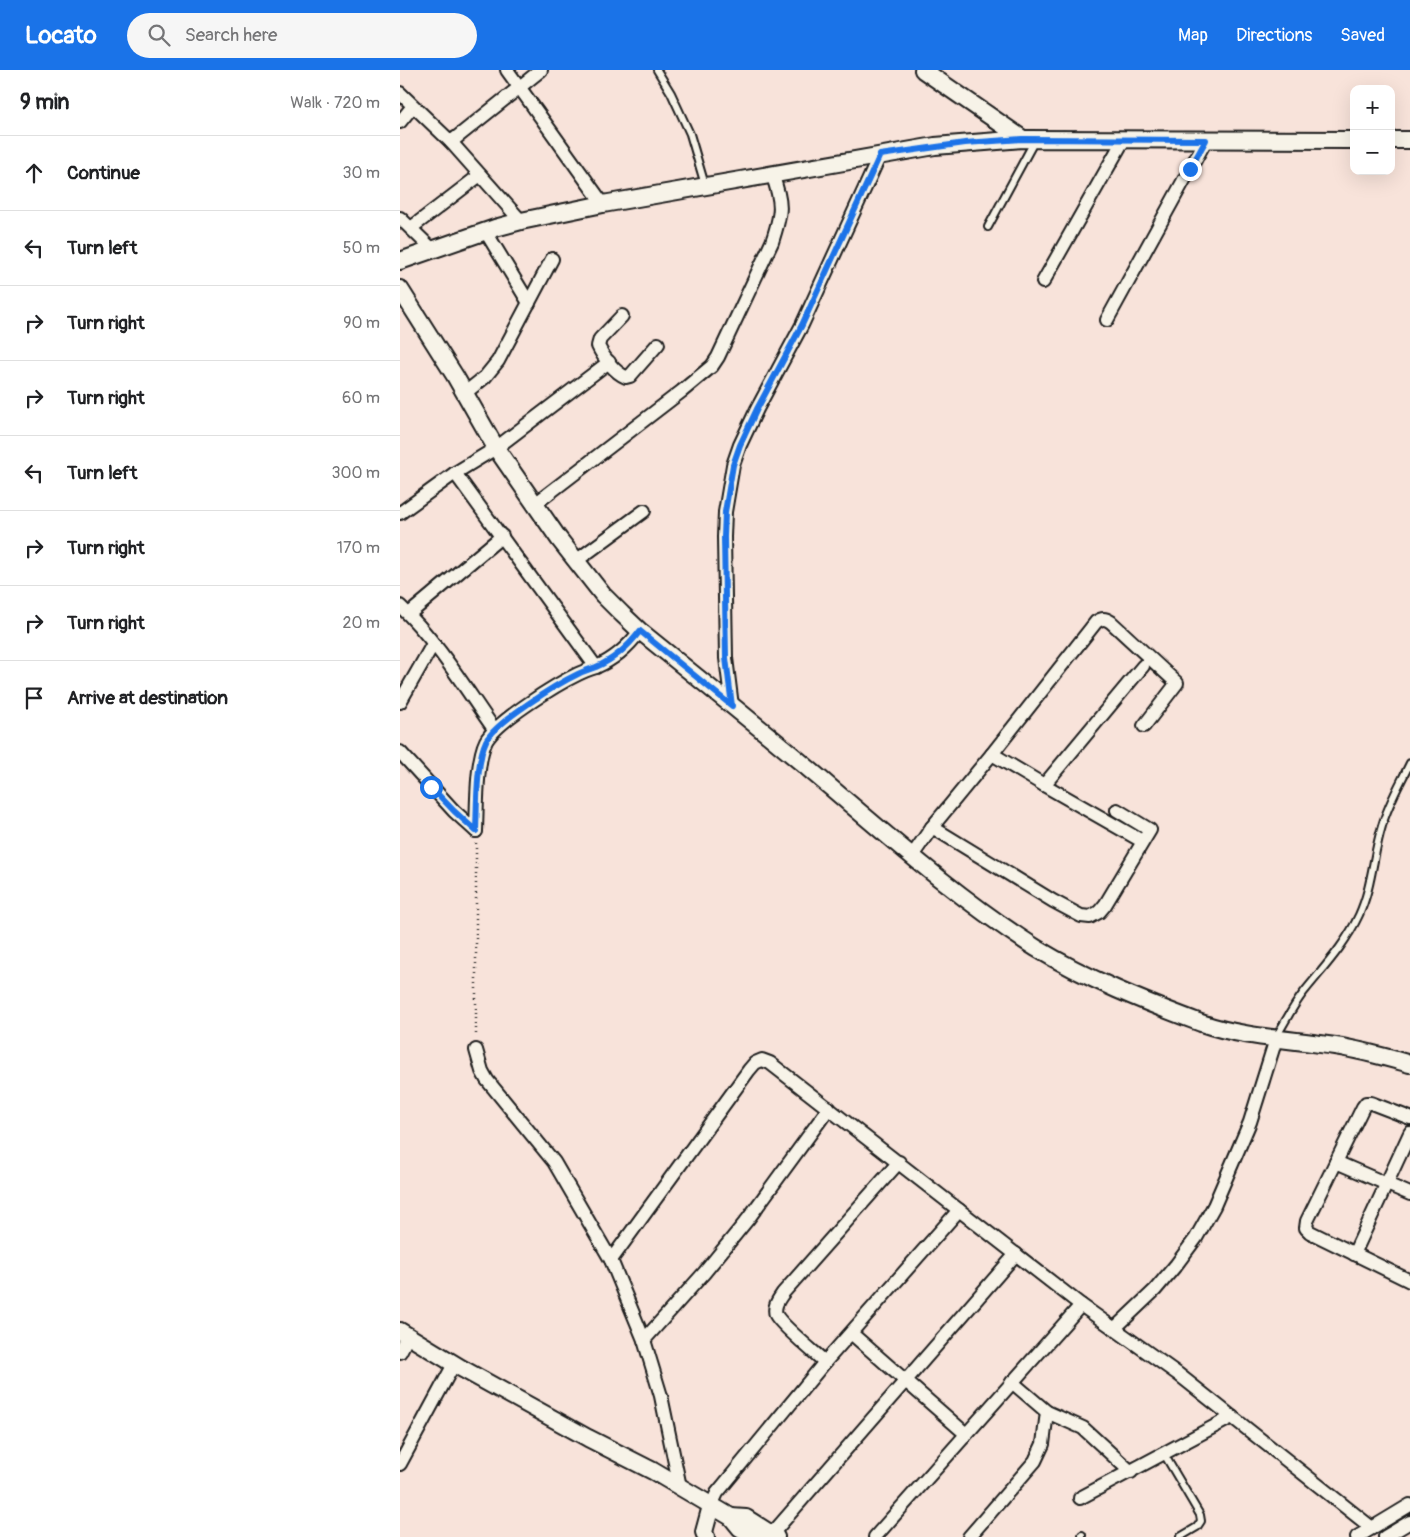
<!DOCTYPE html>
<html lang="en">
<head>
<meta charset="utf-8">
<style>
  :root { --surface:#fff; --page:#f6f6f6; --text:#202124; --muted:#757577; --line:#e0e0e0; --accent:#1a73e8 }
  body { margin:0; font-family:Pangolin,sans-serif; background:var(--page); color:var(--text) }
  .controls { position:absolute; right:15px; top:15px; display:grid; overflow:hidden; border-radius:10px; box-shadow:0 5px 20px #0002 }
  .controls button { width:45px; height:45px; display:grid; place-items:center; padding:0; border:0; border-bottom:1px solid var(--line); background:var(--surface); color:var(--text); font:25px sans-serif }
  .stop { position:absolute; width:15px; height:15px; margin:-11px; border:4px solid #1a73e8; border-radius:50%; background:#fff }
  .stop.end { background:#1a73e8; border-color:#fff; box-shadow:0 1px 5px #0008 }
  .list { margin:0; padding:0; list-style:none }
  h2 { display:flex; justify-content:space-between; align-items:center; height:65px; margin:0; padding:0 20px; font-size:21px }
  h2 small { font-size:16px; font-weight:400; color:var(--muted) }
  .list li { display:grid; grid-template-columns:32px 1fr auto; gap:15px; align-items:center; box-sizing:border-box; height:75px; padding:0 20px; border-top:1px solid var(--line) }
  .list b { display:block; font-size:19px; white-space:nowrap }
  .list em { font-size:16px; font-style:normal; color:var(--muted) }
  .icon { flex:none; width:28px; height:28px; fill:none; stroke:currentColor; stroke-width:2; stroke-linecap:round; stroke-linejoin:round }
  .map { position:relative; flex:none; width:1010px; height:1467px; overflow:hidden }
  header { display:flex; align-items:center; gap:30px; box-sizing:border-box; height:70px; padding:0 25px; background:var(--accent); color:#fff }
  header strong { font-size:24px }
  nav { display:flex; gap:28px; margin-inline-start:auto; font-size:18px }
  .search { width:350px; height:45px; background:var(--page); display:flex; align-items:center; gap:12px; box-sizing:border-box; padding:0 18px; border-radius:28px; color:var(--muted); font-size:19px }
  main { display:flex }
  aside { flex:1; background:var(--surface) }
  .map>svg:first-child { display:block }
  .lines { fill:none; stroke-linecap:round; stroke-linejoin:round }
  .service-casing { stroke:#1c1c1c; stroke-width:10 }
  .minor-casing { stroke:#1c1c1c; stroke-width:16 }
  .tertiary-casing { stroke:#1c1c1c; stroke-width:20 }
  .path { stroke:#1c1c1c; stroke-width:2.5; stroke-dasharray:1 4; stroke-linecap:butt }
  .service { stroke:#f7f3e8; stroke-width:6 }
  .minor { stroke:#f7f3e8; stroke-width:12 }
  .tertiary { stroke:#f7f3e8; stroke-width:16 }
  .route { stroke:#1a73e8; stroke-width:6 }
</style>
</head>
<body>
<header>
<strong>Locato</strong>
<div class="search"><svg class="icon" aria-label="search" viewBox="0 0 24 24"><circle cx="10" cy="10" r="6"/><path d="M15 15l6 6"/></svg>Search here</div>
<nav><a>Map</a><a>Directions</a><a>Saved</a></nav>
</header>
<main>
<aside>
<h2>9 min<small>Walk · 720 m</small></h2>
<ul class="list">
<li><svg class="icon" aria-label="ahead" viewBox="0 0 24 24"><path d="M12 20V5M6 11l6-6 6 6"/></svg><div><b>Continue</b></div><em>30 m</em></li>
<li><svg class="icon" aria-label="left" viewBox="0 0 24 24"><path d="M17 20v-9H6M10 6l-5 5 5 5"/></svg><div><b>Turn left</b></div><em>50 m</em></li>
<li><svg class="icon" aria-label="right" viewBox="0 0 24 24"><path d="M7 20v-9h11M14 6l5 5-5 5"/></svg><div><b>Turn right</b></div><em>90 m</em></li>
<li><svg class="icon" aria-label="right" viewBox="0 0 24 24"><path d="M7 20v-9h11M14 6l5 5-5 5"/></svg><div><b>Turn right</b></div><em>60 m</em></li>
<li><svg class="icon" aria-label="left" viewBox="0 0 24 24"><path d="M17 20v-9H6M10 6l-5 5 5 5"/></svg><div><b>Turn left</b></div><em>300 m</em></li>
<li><svg class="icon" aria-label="right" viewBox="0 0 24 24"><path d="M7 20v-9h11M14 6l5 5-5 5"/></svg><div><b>Turn right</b></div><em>170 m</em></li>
<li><svg class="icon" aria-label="right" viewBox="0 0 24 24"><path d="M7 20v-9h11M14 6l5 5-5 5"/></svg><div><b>Turn right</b></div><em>20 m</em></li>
<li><svg class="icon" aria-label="arrive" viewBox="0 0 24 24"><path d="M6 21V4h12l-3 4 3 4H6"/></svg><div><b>Arrive at destination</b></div></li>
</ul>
</aside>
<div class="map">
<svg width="1010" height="1467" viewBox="0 0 1010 1467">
  <rect width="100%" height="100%" fill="#f8e3da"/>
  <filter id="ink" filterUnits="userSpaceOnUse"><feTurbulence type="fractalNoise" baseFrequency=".02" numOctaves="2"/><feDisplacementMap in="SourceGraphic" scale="10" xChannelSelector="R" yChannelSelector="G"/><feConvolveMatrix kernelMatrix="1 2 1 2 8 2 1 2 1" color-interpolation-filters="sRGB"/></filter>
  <g filter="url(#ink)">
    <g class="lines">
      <!-- service casing -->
      <g class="service-casing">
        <g id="service">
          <path d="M257 0 271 23 290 64 305 115"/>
          <path d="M588 157 635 70"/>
          <path d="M876 967C885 952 893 936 904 922 925 896 945 875 959 845 972 817 973 785 982 756 988 734 1000 714 1010 693"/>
          <path d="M764 1384 800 1445 801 1451 797 1457 780 1467"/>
          <path d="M682 1467V1465"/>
        </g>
      </g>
      <!-- minor casing -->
      <g class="minor-casing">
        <g id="minor">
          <path d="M107 0 203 134"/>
          <path d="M0 23 51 72 121 151"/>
          <path d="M0 52 13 36"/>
          <path d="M51 72 141 0"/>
          <path d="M0 148 33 180"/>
          <path d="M11 158 80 105"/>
          <path d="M86 162 129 233"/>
          <path d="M643 212 724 69"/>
          <path d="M222 246 200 269 198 276C203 287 215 303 226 307L230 306 258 274"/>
          <path d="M707 250 806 70"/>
          <path d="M65 323 85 307 98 291 152 189"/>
          <path d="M55 403 196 597"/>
          <path d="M135 434 282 321 312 296 318 287 372 172C382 142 383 134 372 104"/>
          <path d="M0 443 55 403 96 378 209 292"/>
          <path d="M176 491 244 441"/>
          <path d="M0 536C37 571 65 618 94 659"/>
          <path d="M9 544 102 466"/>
          <path d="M0 632 33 574"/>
          <path d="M332 636 326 588 324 467 325 442 333 395 340 375 357 339 402 255 480 85"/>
          <path d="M0 682 54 741 76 761"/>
          <path d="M592 684 644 715 743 596"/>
          <path d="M644 715 742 771"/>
          <path d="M532 757 653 831 681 846 690 847 699 842 705 835 750 760 717 740"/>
          <path d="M76 761C77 738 76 691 86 671 97 651 157 614 178 604 184 601 190 599 196 597 215 589 228 577 240 561"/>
          <path d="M512 786 532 757 592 684 696 552C702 548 705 548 711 552L777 613 744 656"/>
          <path d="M76 980 82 1001 87 1010 154 1092 211 1190 244 1270 261 1326 280 1417"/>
          <path d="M1010 1048 971 1033H966L963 1037 907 1151 906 1158 910 1162 1010 1211"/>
          <path d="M936 1092 1010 1124"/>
          <path d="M954 1184 1010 1063"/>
          <path d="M211 1190 349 1000 355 993 362 990 370 993 681 1235 778 1304 972 1458"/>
          <path d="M714 1259 755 1220 776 1195 796 1168 814 1136 850 1052 876 969"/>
          <path d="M451 1263 566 1364"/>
          <path d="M244 1270 304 1203 348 1149 429 1038"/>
          <path d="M0 1282 8 1266"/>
          <path d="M425 1292C415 1283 381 1255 376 1245 373 1236 379 1229 383 1223L499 1092"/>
          <path d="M612 1312 647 1342 683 1358 731 1402"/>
          <path d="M0 1394 54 1294"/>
          <path d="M680 1428 832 1347"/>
          <path d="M311 1436 317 1423 425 1292 559 1140"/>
          <path d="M372 1464 616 1184"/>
          <path d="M475 1467 681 1235"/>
          <path d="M569 1467 635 1391 643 1374 647 1342"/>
          <path d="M957 1467 1010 1435"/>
          <path d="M985 1467 1010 1452"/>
        </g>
      </g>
      <!-- tertiary casing -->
      <g class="tertiary-casing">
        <g id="tertiary">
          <path d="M523 0 623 69"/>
          <path d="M991 70H1010"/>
          <path d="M0 191 95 158 121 151 203 134 535 76 623 69 954 70"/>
          <path d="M0 219 55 306 96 378 159 469 203 525 222 544 240 561C303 612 367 663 429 716 496 773 562 831 636 878 687 909 745 932 801 953 844 968 891 969 935 976 961 980 985 987 1010 994"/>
          <path d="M0 1261 61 1298 188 1368 253 1401 331 1447 340 1458 355 1467"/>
          <path d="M331 1447 346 1448 376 1467"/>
          <path d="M306 1467 304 1462 311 1436"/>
        </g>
      </g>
      <!-- path -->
      <path class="path" d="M76 773V967"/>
      <!-- service -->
      <use href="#service" class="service"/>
      <!-- minor -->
      <use href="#minor" class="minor"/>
      <!-- tertiary -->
      <use href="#tertiary" class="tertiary"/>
    </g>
  </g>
  <g class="lines" filter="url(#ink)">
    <!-- route -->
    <path class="route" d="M31 717 54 741 76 761C77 738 76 691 86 671 97 651 157 614 178 604 184 601 190 599 196 597 215 589 228 577 240 561L332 636 326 588 324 467 325 442 333 395 340 375 357 339 402 255 480 85 565 73 622 69 806 70 790 99"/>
  </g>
</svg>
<div class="controls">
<button>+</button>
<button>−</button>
</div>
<div class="stop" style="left:31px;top:717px"></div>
<div class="stop end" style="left:790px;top:99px"></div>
</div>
</main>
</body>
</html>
